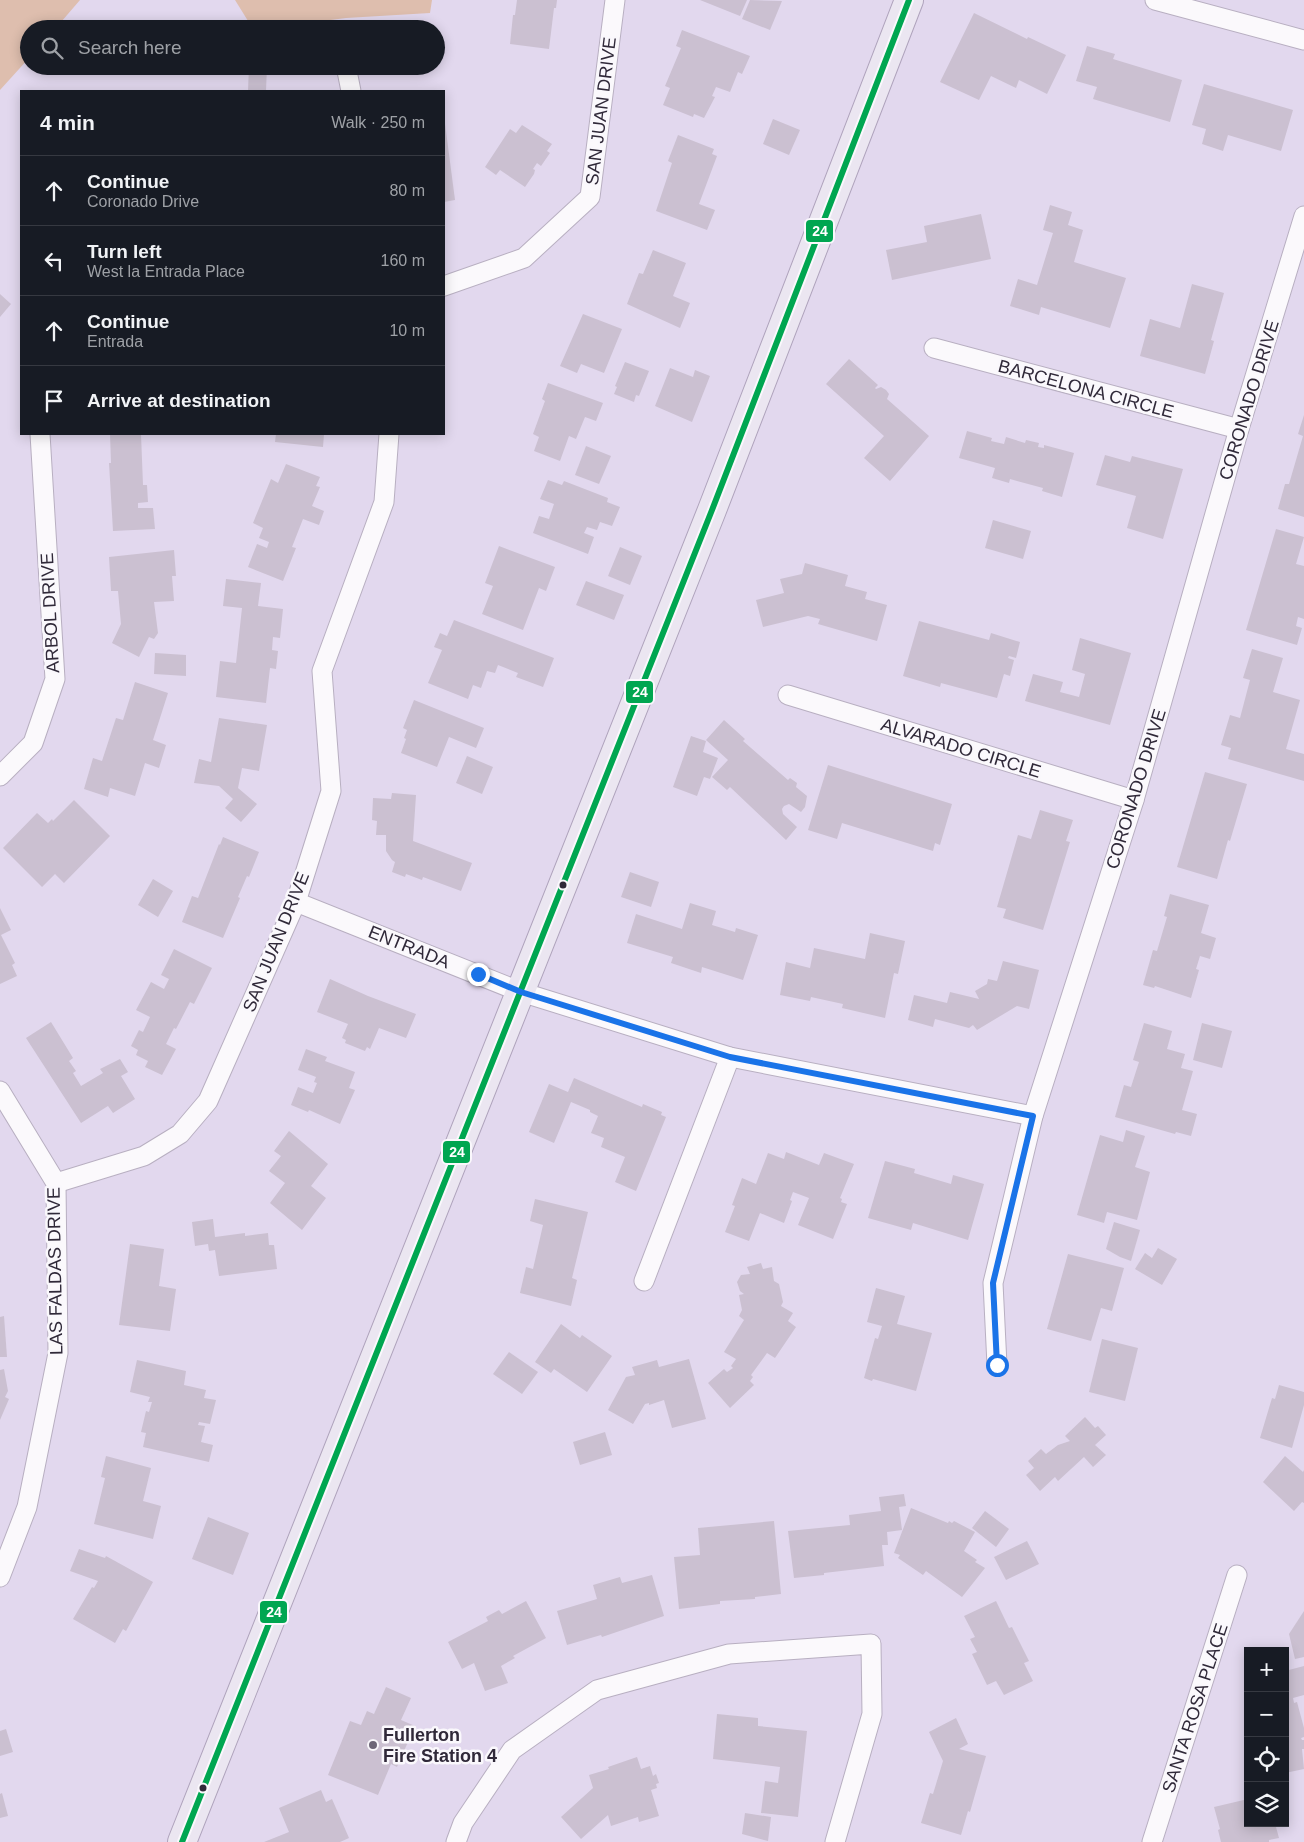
<!DOCTYPE html>
<html lang="en">
<head>
<meta charset="utf-8">
<style>
  :root { --surface:#171b24; --page:#242831; --text:#f1f3f6; --muted:#9ea1a6; --line:#363941 }
  body { margin:0; font-family:Helvetica,sans-serif; background:var(--page); color:var(--text) }
  .controls { position:absolute; right:15px; bottom:15px; display:grid; overflow:hidden; border-radius:0px; box-shadow:0 2px 12px #0003 }
  .controls button { width:45px; height:45px; display:grid; place-items:center; padding:0; border:0; border-bottom:1px solid var(--line); background:var(--surface); color:var(--text); font:25px sans-serif }
  .stop { position:absolute; width:15px; height:15px; margin:-11px; border:4px solid #1a73e8; border-radius:50%; background:#fff }
  .stop.end { background:#1a73e8; border-color:#fff; box-shadow:0 1px 5px #0008 }
  .list { margin:0; padding:0; list-style:none }
  h2 { display:flex; justify-content:space-between; align-items:center; height:65px; margin:0; padding:0 20px; font-size:21px }
  h2 small { font-size:16px; font-weight:400; color:var(--muted) }
  .list li { display:grid; grid-template-columns:32px 1fr auto; gap:15px; align-items:center; box-sizing:border-box; height:70px; padding:0 20px; border-top:1px solid var(--line) }
  .list b { display:block; font-size:19px; white-space:nowrap }
  .list p { margin:0; font-size:16px; white-space:nowrap; color:var(--muted) }
  .list em { font-size:16px; font-style:normal; color:var(--muted) }
  .icon { flex:none; width:28px; height:28px; fill:none; stroke:currentColor; stroke-width:2; stroke-linecap:round; stroke-linejoin:round }
  .map { position:relative; flex:none; width:1304px; height:1842px; overflow:hidden }
  .search { position:absolute; background:var(--surface); box-shadow:0 2px 12px #0003; left:20px; top:20px; width:425px; height:55px; display:flex; align-items:center; gap:12px; box-sizing:border-box; padding:0 18px; border-radius:28px; color:var(--muted); font-size:19px }
  .panel { position:absolute; background:var(--surface); box-shadow:0 2px 12px #0003; left:20px; top:90px; width:425px; height:345px; border-radius:0px }
  .map>svg:first-child { display:block }
  .green { fill:#debeae }
  .building { fill:#cbc0d1 }
  .lines { fill:none; stroke-linecap:round; stroke-linejoin:round }
  .street-casing { stroke:#b8afc1; stroke-width:21 }
  .primary-casing { stroke:#afa3bc; stroke-width:30 }
  .street { stroke:#fbf9fc; stroke-width:19 }
  .primary { stroke:#ebe6f1; stroke-width:28 }
  .bus-1-casing { stroke:#faf8fc; stroke-width:10 }
  .bus-1 { stroke:#00a651; stroke-width:6 }
  .route { stroke:#1a73e8; stroke-width:6 }
  .bus-dot { fill:#302939; stroke:#faf8fc; stroke-width:2 }
  .poi-dot { fill:#6e6678; stroke:#faf8fc; stroke-width:2 }
  .labels { text-anchor:middle; dominant-baseline:central; stroke-width:5; stroke-linejoin:round; paint-order:stroke }
  .street-label { font-size:18px; fill:#302939; stroke:#faf8fc }
  .poi-label { font-size:18px; font-weight:bold; fill:#302939; stroke:#faf8fc; text-anchor:start }
  .line-badge { stroke:#faf8fc; stroke-width:2 }
  .badge-label { font-size:14px; text-anchor:middle; font-weight:bold; fill:#fff }
</style>
</head>
<body>
<div class="map">
<svg width="1304" height="1842" viewBox="0 0 1304 1842">
  <rect width="100%" height="100%" fill="#e2d8ee"/>
  <!-- green -->
  <g class="green">
    <path d="M0 0H80L55 29H29V58L0 90Z"/>
    <path d="M235 0H432L430 13 346 18 315 22 302 29H253Z"/>
  </g>
  <!-- building -->
  <g class="building">
    <path d="M517 0H557L556 8H554L549 49 510 44 513 15H515Z"/>
    <path d="M700 0H747L740 16Z"/>
    <path d="M750 0 782 1 770 30 742 19Z"/>
    <path d="M974 13 1027 39 1028 37 1066 55 1047 94 1019 80 1016 88 991 76 979 100 940 82Z"/>
    <path d="M682 30 750 56 742 74 738 72 730 92 716 87 712 96 715 97 704 118 694 114 693 117 663 105 670 88 665 86 681 48 676 46Z"/>
    <path d="M1087 46 1115 54 1113 59 1182 80 1170 122 1093 99 1097 87 1076 81Z"/>
    <path d="M249 66H267L266 91H248Z"/>
    <path d="M1204 84 1293 110 1281 151 1228 135 1223 151 1202 144 1206 129 1192 125Z"/>
    <path d="M444 116 455 200 444 202Z"/>
    <path d="M773 119 800 130 789 155 763 144Z"/>
    <path d="M522 125 552 144 547 151 550 153 541 166 537 163 533 169 535 170 534 174 525 187 500 170 496 175 485 167 510 129 516 133Z"/>
    <path d="M678 135 714 149 712 154 717 156 699 204 715 210 707 230 656 211 672 163 668 161Z"/>
    <path d="M1050 205 1072 212 1068 225 1083 230 1074 262 1126 278 1110 328 1041 307 1039 315 1010 306 1018 279 1037 285 1053 233 1043 230Z"/>
    <path d="M981 214 991 259 892 280 886 250 927 242 924 226Z"/>
    <path d="M653 250 686 263 673 296 690 303 680 328 627 304 639 273 643 274Z"/>
    <path d="M1192 284 1224 293 1211 340 1214 341 1205 374 1140 356 1150 319 1180 328Z"/>
    <path d="M0 294 11 304 0 317Z"/>
    <path d="M583 314 622 329 604 373 581 364 577 373 560 366Z"/>
    <path d="M849 359 878 385 875 388 876 389 881 387 886 390 889 394 887 399 929 436 890 481 864 458 884 436 826 384Z"/>
    <path d="M625 362 649 371 639 396 636 395 634 402 614 394 617 387 615 386Z"/>
    <path d="M670 368 693 377 695 370 710 376 692 422 655 406Z"/>
    <path d="M548 383 603 403 596 421 585 417 576 439 569 436 560 461 534 451 539 437 533 434 545 401 542 399Z"/>
    <path d="M1304 415V517L1278 509 1285 484H1289L1303 436 1298 434Z"/>
    <path d="M967 431 992 438 991 441 1004 444 1006 437 1025 443 1026 440 1039 443 1038 447 1044 448V445L1074 453 1062 497 1042 491 1043 488 1010 479 1009 483 992 478 995 468 959 458Z"/>
    <path d="M110 434H141L143 485H147L148 502 138 503V508H153L155 529 113 531 109 463H111Z"/>
    <path d="M276 434H324L323 447 275 442Z"/>
    <path d="M586 446 611 456 599 484 575 475Z"/>
    <path d="M1105 455 1130 462 1132 456 1183 469 1163 539 1127 528 1136 496 1096 485Z"/>
    <path d="M286 464 320 477 316 486 320 487 312 506 324 511 319 525 303 519 292 547 296 548 283 581 248 567 257 544 267 548 269 542 259 538 263 528 253 523 271 479 278 483Z"/>
    <path d="M548 480 562 485 564 481 608 498 607 502 620 507 612 526 600 522 597 530 587 527 584 533 594 537 588 554 533 533 539 516 549 519 554 504 540 499Z"/>
    <path d="M993 520 1031 531 1023 559 985 548Z"/>
    <path d="M1276 529 1304 537 1296 564 1304 566V619L1298 617 1296 626 1302 628 1297 645 1246 630Z"/>
    <path d="M499 546 555 567 546 591 539 588 523 630 482 614 493 586 485 583Z"/>
    <path d="M620 547 642 556 630 585 608 576Z"/>
    <path d="M174 550 176 576H172L174 601 154 602 158 633 154 639 149 637 139 657 112 643 121 624 118 591H111L109 557Z"/>
    <path d="M805 563 848 575 845 586 867 592 865 599 887 605 877 641 818 624 820 619 808 616 763 627 756 600 784 593 780 579 802 574Z"/>
    <path d="M226 579 261 583 258 606 283 609 280 638 273 637 272 650 278 651 276 669 270 668 266 703 216 697 220 661 236 663 242 608 223 606Z"/>
    <path d="M586 581 624 595 614 620 576 605Z"/>
    <path d="M454 620 554 658 543 687 516 677 518 673 498 665 495 673 487 671 481 688 473 685 468 699 428 683 442 650 434 647 440 633 447 636Z"/>
    <path d="M919 621 989 640 991 633 1020 642 1016 658 1009 656 1008 658 1014 660 1010 676 1004 674 997 698 941 683 940 687 903 676Z"/>
    <path d="M1080 638 1131 653 1110 725 1025 701 1033 674 1063 682 1060 692 1079 697 1085 674 1072 670Z"/>
    <path d="M1252 649 1283 658 1273 692 1300 700 1286 749 1304 754V781L1228 759 1231 748 1221 745 1230 715 1240 718 1250 680 1243 678Z"/>
    <path d="M155 653 186 655V676L154 674Z"/>
    <path d="M135 682 168 693 153 740 166 745 159 768 145 763 135 796 110 788 108 797 84 789 93 758 102 761 116 718 123 720Z"/>
    <path d="M414 700 484 728 476 748 449 737 437 767 401 753 406 739 404 738 407 730 403 728Z"/>
    <path d="M219 718 267 725 259 771 242 768 238 788 257 804 241 822 225 808 233 799 219 786 194 783 199 759 211 762Z"/>
    <path d="M724 720 745 739 743 741 788 780 790 778 797 783 796 787 807 796 805 807 801 812 789 804 784 806 782 809 783 814 797 827 786 840 730 787 727 790 712 777 728 760 706 740Z"/>
    <path d="M691 736 706 741 703 752 718 758 710 779 704 777 697 796 673 787Z"/>
    <path d="M467 756 493 767 482 794 456 783Z"/>
    <path d="M828 765 952 804 940 845 935 843 933 851 842 823 837 839 808 830Z"/>
    <path d="M1205 772 1247 784 1230 841 1228 840 1217 879 1177 867Z"/>
    <path d="M392 793 416 795 413 841 472 863 461 891 423 877 422 880 406 874 405 877 392 872 395 862 392 860 386 851V835H376L377 821 372 820 373 798 391 799Z"/>
    <path d="M74 800 110 836 64 883 55 874 42 887 3 848 37 813 48 823 52 819 53 821Z"/>
    <path d="M1040 810 1073 820 1066 841 1070 842 1043 930 1003 918 1006 909 997 907 1018 835 1031 839Z"/>
    <path d="M223 837 259 852 249 877 247 876 238 897 240 898 223 938 182 922 192 896 198 898 219 844 220 845Z"/>
    <path d="M630 872 659 882 651 907 621 897Z"/>
    <path d="M153 879 173 891 158 917 138 905Z"/>
    <path d="M1170 894 1209 905 1201 933 1216 938 1210 959 1200 956 1196 969 1199 970 1191 998 1155 986 1154 988 1143 985 1153 950 1157 951 1167 917 1164 916Z"/>
    <path d="M690 903 716 911 712 925 735 932 736 928 758 935 743 980 702 967 701 973 671 963 673 957 627 943 636 914 682 929Z"/>
    <path d="M0 908 11 930 1 935 15 963 12 965 17 976 0 984Z"/>
    <path d="M870 933 905 941 898 974 894 973 885 1018 842 1008 843 1004 811 997 810 1001 780 995 786 962 810 968 814 948 865 959Z"/>
    <path d="M174 949 212 968 194 1004 190 1002 176 1029 174 1028 166 1044 176 1049 162 1075 145 1067 148 1061 136 1055 138 1050 131 1046 139 1030 143 1032 150 1017 136 1010 151 982 164 989 169 979 161 975Z"/>
    <path d="M1003 961 1039 970 1029 1009 1017 1006 977 1030 973 1025 969 1028 935 1019 933 1027 908 1020 914 995 947 1003 950 992 979 999 975 991 987 984 988 979 997 981Z"/>
    <path d="M330 979 368 996 416 1014 406 1038 379 1028 370 1049 367 1047 365 1051 345 1043 346 1040 342 1038 348 1024 317 1012Z"/>
    <path d="M51 1022 73 1058 69 1061 76 1071 73 1073 81 1086 103 1073 100 1069 120 1059 128 1072 121 1076 135 1099 113 1113 108 1106 81 1123 26 1038Z"/>
    <path d="M1144 1023 1172 1031 1167 1049 1185 1054 1181 1068 1193 1071 1182 1110 1197 1114 1191 1136 1176 1132 1175 1134 1115 1117 1124 1085 1131 1087 1139 1062 1133 1060Z"/>
    <path d="M1202 1023 1232 1031 1222 1068 1193 1060Z"/>
    <path d="M306 1049 327 1057 325 1061 355 1072 349 1088 355 1090 340 1124 309 1110 308 1112 291 1105 298 1087 313 1093 317 1083 314 1082 316 1077 298 1070Z"/>
    <path d="M574 1078 642 1107 643 1104 662 1112 661 1115 666 1117 636 1191 615 1182 625 1157 601 1147 604 1138 591 1133 598 1116 590 1112V1110L571 1102 554 1143 529 1132 549 1084 568 1092Z"/>
    <path d="M1126 1130 1145 1136 1135 1167 1150 1172 1137 1220 1107 1212 1104 1223 1077 1215 1100 1135 1123 1142Z"/>
    <path d="M289 1131 328 1164 311 1186 326 1198 302 1230 270 1203 285 1183 269 1171 281 1156 274 1151Z"/>
    <path d="M786 1152 819 1165 824 1153 854 1164 840 1198 842 1199 841 1202 847 1204 833 1239 798 1225 809 1198 793 1192 790 1200 792 1201 784 1223 760 1213 749 1241 725 1232 735 1206 732 1205 742 1178 756 1184 768 1153 784 1159Z"/>
    <path d="M885 1161 915 1169 914 1173 951 1184 953 1175 984 1184 968 1240 913 1223 911 1230 868 1218Z"/>
    <path d="M535 1199 588 1212 572 1278 577 1280 571 1306 520 1293 526 1267 533 1269 543 1225 530 1221Z"/>
    <path d="M213 1219 215 1237 245 1233V1236L268 1233 269 1245H274L277 1269 219 1276 215 1250 209 1251 208 1244 195 1246 192 1222Z"/>
    <path d="M1114 1222 1140 1230 1131 1261 1120 1257 1106 1249Z"/>
    <path d="M130 1244 164 1249 159 1286 176 1289 170 1331 119 1325Z"/>
    <path d="M1158 1248 1177 1259 1162 1285 1135 1269 1145 1253 1152 1258Z"/>
    <path d="M1068 1254 1124 1268 1112 1311 1101 1308 1091 1341 1047 1329Z"/>
    <path d="M761 1263 763 1269 772 1267 774 1281 779 1284 783 1302 781 1306 793 1313 788 1321 796 1327 775 1358 767 1353 751 1375 753 1377 750 1381 754 1385 730 1408 708 1383 724 1369 727 1372 733 1368 731 1366 736 1359 724 1352 744 1320 739 1316 742 1310 739 1295 744 1294 740 1291 737 1282 741 1275 750 1274 747 1267Z"/>
    <path d="M876 1288 905 1296 897 1324 932 1333 916 1391 873 1379 872 1381 864 1378 875 1338 878 1339 882 1326 867 1322Z"/>
    <path d="M4 1316 7 1357H0V1317Z"/>
    <path d="M561 1324 580 1338 582 1335 612 1356 587 1392 554 1369 551 1373 535 1362Z"/>
    <path d="M1102 1339 1138 1348 1125 1401 1089 1392Z"/>
    <path d="M509 1352 538 1372 522 1394 493 1374Z"/>
    <path d="M689 1359 706 1419 672 1428 664 1400 649 1405V1403L645 1404 633 1424 608 1410 626 1377 635 1375 632 1367 657 1360 659 1367Z"/>
    <path d="M137 1360 186 1371 184 1385 206 1390 204 1398 216 1400 210 1424 199 1422 198 1425 205 1426 201 1442 213 1445 209 1462 143 1447 146 1433 141 1432 146 1411 149 1412 152 1402H148L150 1397 130 1392Z"/>
    <path d="M4 1369 8 1391 5 1397 9 1399 0 1420V1370Z"/>
    <path d="M1279 1385 1304 1392V1405L1292 1448 1260 1438 1272 1398 1275 1399Z"/>
    <path d="M1085 1417 1095 1428 1098 1426 1106 1435 1095 1445 1106 1455 1093 1467 1084 1457 1058 1481 1055 1477 1040 1491 1026 1475 1034 1468 1028 1461 1041 1449 1046 1454 1058 1445 1070 1441 1065 1436Z"/>
    <path d="M605 1432 612 1455 580 1465 573 1442Z"/>
    <path d="M106 1456 151 1468 143 1501 161 1506 153 1539 94 1524 105 1478 101 1477Z"/>
    <path d="M1285 1456 1303 1472 1304 1470V1503L1302 1502 1294 1511 1263 1482Z"/>
    <path d="M904 1494 906 1506 899 1507 902 1530 887 1532 888 1545H882L884 1566 824 1573V1575L794 1578 788 1531 850 1525 849 1515 881 1511 879 1497Z"/>
    <path d="M911 1508 948 1523 949 1521 952 1523 954 1521 975 1532 964 1551 977 1560 975 1562 985 1568 962 1597 926 1571 923 1575 898 1558 900 1555 894 1553Z"/>
    <path d="M985 1511 1009 1529 996 1547 972 1528Z"/>
    <path d="M208 1517 249 1533 233 1575 192 1559Z"/>
    <path d="M774 1521 781 1594 755 1597V1599L720 1601V1604L679 1609 674 1557 700 1555 698 1528Z"/>
    <path d="M1027 1541 1039 1564 1006 1580 994 1557Z"/>
    <path d="M79 1549 105 1558 106 1556 153 1582 126 1631 123 1629 115 1643 73 1619 92 1587 94 1588 98 1581 70 1571Z"/>
    <path d="M652 1575 664 1616 602 1637 601 1635 567 1645 557 1611 597 1599 593 1585 620 1577 622 1583Z"/>
    <path d="M526 1601 546 1638 513 1656 515 1658 501 1666 508 1683 485 1691 474 1663 462 1669 448 1642 488 1621 486 1617 499 1610 502 1614Z"/>
    <path d="M996 1601 1009 1628 1012 1627 1029 1661 1024 1663 1033 1681 1004 1695 996 1681 987 1685 972 1654 977 1652 970 1639 975 1637 964 1616Z"/>
    <path d="M1304 1611V1657L1295 1659 1289 1634Z"/>
    <path d="M1304 1666V1695L1293 1698 1294 1703 1297 1702 1304 1728V1737L1301 1738 1302 1740H1304V1749H1302L1304 1769 1285 1773V1671Z"/>
    <path d="M386 1687 411 1698 401 1720 415 1726 397 1767 391 1764 378 1795 328 1775 350 1721 361 1725 367 1711 374 1714Z"/>
    <path d="M717 1714 758 1718V1726L807 1731 798 1817 761 1813 765 1781 778 1783 780 1767 713 1759Z"/>
    <path d="M956 1718 968 1744 959 1749 986 1756 970 1812 968 1811 961 1835 921 1823 930 1793 933 1794 943 1761 929 1732Z"/>
    <path d="M6 1729 13 1752 0 1756V1731Z"/>
    <path d="M637 1757 641 1769 650 1766 653 1776 656 1774 659 1783 656 1784 657 1788 651 1790 659 1816 639 1822 638 1817 611 1826 608 1815 581 1839 561 1817 593 1788 589 1775 609 1769 608 1767Z"/>
    <path d="M321 1790 326 1802 332 1799 349 1838 340 1842H264L289 1832 279 1808Z"/>
    <path d="M2 1793 8 1816 0 1818V1794Z"/>
    <path d="M1248 1799V1823H1282V1826L1276 1827 1279 1838 1269 1840V1842H1221L1218 1830 1220 1829 1214 1807Z"/>
    <path d="M745 1813 771 1817 768 1841 742 1834Z"/>
  </g>
  <g class="lines">
    <!-- street casing -->
    <g class="street-casing">
      <g id="street">
        <path d="M1155 0 1304 40"/>
        <path d="M346 66 351 91"/>
        <path d="M444 286 524 258 590 197 615 0"/>
        <path d="M934 348 1239 429"/>
        <path d="M788 695 1134 800"/>
        <path d="M0 776 33 743 55 679 40 434"/>
        <path d="M296 902 521 992 730 1057 1033 1116"/>
        <path d="M0 1091 56 1183 58 1353 27 1507 0 1577"/>
        <path d="M56 1183 144 1156 180 1134 208 1101 296 902 331 791 322 671 384 502 389 434"/>
        <path d="M644 1281 730 1057"/>
        <path d="M997 1365 993 1283 1033 1116 1134 800 1239 429 1304 216"/>
        <path d="M456 1842 463 1823 512 1750 597 1690 729 1654 871 1644 872 1714 835 1842"/>
        <path d="M1152 1842 1237 1575"/>
      </g>
    </g>
    <!-- primary casing -->
    <g class="primary-casing">
      <path id="primary" d="M182 1842 712 510 909 0"/>
    </g>
    <!-- street -->
    <use href="#street" class="street"/>
    <!-- primary -->
    <use href="#primary" class="primary"/>
    <!-- bus-1 casing -->
    <g class="bus-1-casing">
      <path id="bus-1" d="M182 1842 712 510 909 0"/>
    </g>
    <!-- bus-1 -->
    <use href="#bus-1" class="bus-1"/>
  </g>
  <g class="lines">
    <!-- route -->
    <path class="route" d="M478 974 521 992 730 1057 1033 1116 993 1283 997 1365"/>
  </g>
  <!-- markers -->
  <g class="bus-dot">
    <circle cx="563" cy="885" r="4.5"/>
    <circle cx="203" cy="1788" r="4.5"/>
  </g>
  <circle class="poi-dot" cx="373" cy="1745" r="5"/>
  <g class="labels">
    <!-- street labels -->
    <g class="street-label">
      <text transform="translate(601 111) rotate(-83)">SAN JUAN DRIVE</text>
      <text transform="translate(1086 389) rotate(15)">BARCELONA CIRCLE</text>
      <text transform="translate(1249 400) rotate(-73)">CORONADO DRIVE</text>
      <text transform="translate(50 613) rotate(-93)">ARBOL DRIVE</text>
      <text transform="translate(961 748) rotate(17)">ALVARADO CIRCLE</text>
      <text transform="translate(1136 789) rotate(-73)">CORONADO DRIVE</text>
      <text transform="translate(276 942) rotate(-68)">SAN JUAN DRIVE</text>
      <text transform="translate(409 947) rotate(22)">ENTRADA</text>
      <text transform="translate(55 1271) rotate(-91)">LAS FALDAS DRIVE</text>
      <text transform="translate(1195 1708) rotate(-72)">SANTA ROSA PLACE</text>
    </g>
    <!-- poi labels -->
    <g class="poi-label">
      <text x="383" y="1735">Fullerton<tspan x="383" dy="21">Fire Station 4</tspan></text>
    </g>
  </g>
  <g class="line-badge">
    <rect x="805" y="219" width="29" height="24" rx="5" fill="#00a651"/>
    <rect x="625" y="680" width="29" height="24" rx="5" fill="#00a651"/>
    <rect x="442" y="1140" width="29" height="24" rx="5" fill="#00a651"/>
    <rect x="259" y="1600" width="29" height="24" rx="5" fill="#00a651"/>
  </g>
  <g class="badge-label">
    <text x="820" y="236">24</text>
    <text x="640" y="697">24</text>
    <text x="457" y="1157">24</text>
    <text x="274" y="1617">24</text>
  </g>
</svg>
<div class="controls">
<button>+</button>
<button>−</button>
<button><svg class="icon" aria-label="locate" viewBox="0 0 24 24"><circle cx="12" cy="12" r="6"/><path d="M12 2v4M12 18v4M2 12h4M18 12h4"/></svg></button>
<button><svg class="icon" aria-label="layers" viewBox="0 0 24 24"><path d="M12 4l9 5-9 5-9-5zM3 14l9 5 9-5"/></svg></button>
</div>
<div class="stop" style="left:997px;top:1365px"></div>
<div class="stop end" style="left:478px;top:974px"></div>
<div class="search"><svg class="icon" aria-label="search" viewBox="0 0 24 24"><circle cx="10" cy="10" r="6"/><path d="M15 15l6 6"/></svg>Search here</div>
<section class="panel">
<h2>4 min<small>Walk · 250 m</small></h2>
<ul class="list">
<li><svg class="icon" aria-label="ahead" viewBox="0 0 24 24"><path d="M12 20V5M6 11l6-6 6 6"/></svg><div><b>Continue</b><p>Coronado Drive</p></div><em>80 m</em></li>
<li><svg class="icon" aria-label="left" viewBox="0 0 24 24"><path d="M17 20v-9H6M10 6l-5 5 5 5"/></svg><div><b>Turn left</b><p>West la Entrada Place</p></div><em>160 m</em></li>
<li><svg class="icon" aria-label="ahead" viewBox="0 0 24 24"><path d="M12 20V5M6 11l6-6 6 6"/></svg><div><b>Continue</b><p>Entrada</p></div><em>10 m</em></li>
<li><svg class="icon" aria-label="arrive" viewBox="0 0 24 24"><path d="M6 21V4h12l-3 4 3 4H6"/></svg><div><b>Arrive at destination</b></div></li>
</ul>
</section>
</div>
</body>
</html>
